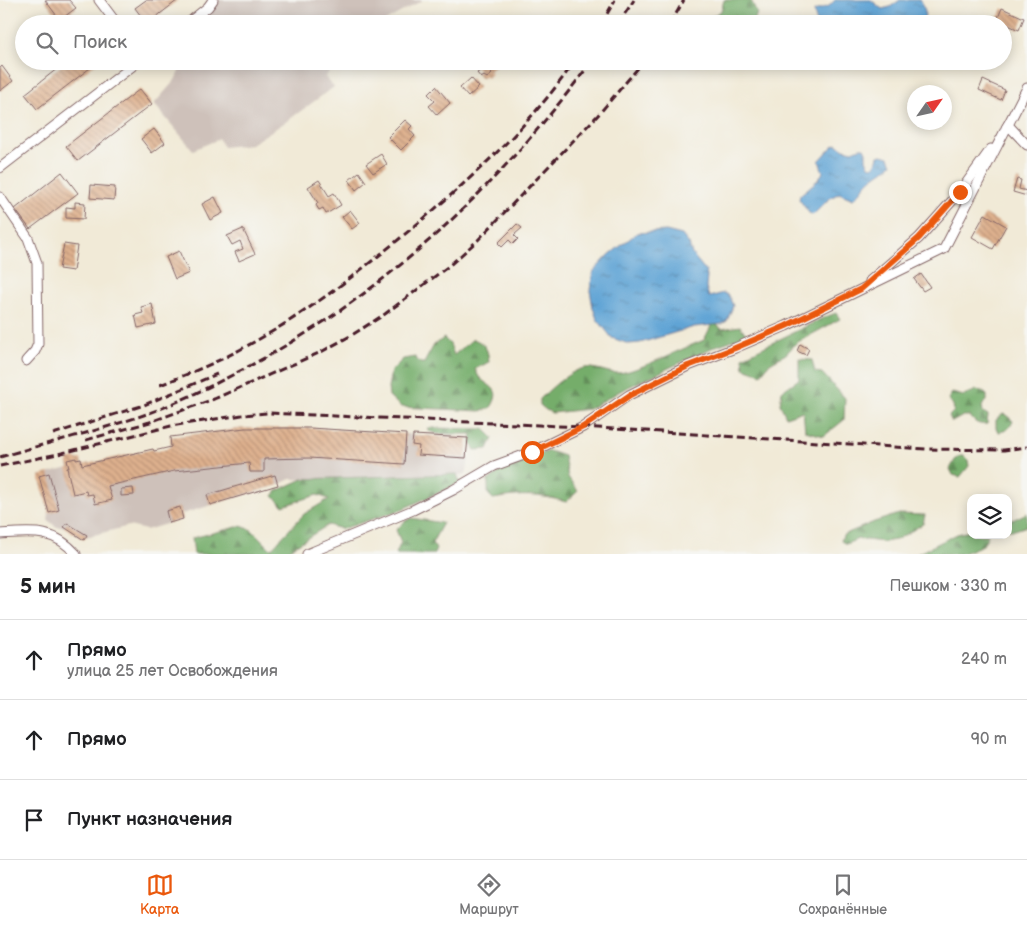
<!DOCTYPE html>
<html lang="ru">
<head>
<meta charset="utf-8">
<style>
  :root { --surface:#fff; --page:#f6f6f6; --text:#202124; --muted:#757577; --line:#e0e0e0; --accent:#ea580c }
  body { margin:0; font-family:"Balsamiq Sans",sans-serif; background:var(--page); color:var(--text) }
  .controls { position:absolute; right:15px; bottom:15px; display:grid; overflow:hidden; border-radius:10px; box-shadow:0 2px 12px #0003 }
  .controls button { width:45px; height:45px; display:grid; place-items:center; padding:0; border:0; border-bottom:1px solid var(--line); background:var(--surface); color:var(--text); font:25px sans-serif }
  .compass { position:absolute; left:907px; top:85px; width:45px; height:45px; border-radius:50%; background:var(--surface); box-shadow:0 2px 12px #0003; rotate:56deg }
  .stop { position:absolute; width:15px; height:15px; margin:-11px; border:4px solid #ea580c; border-radius:50%; background:#fff }
  .stop.end { background:#ea580c; border-color:#fff; box-shadow:0 1px 5px #0008 }
  .list { margin:0; padding:0; list-style:none }
  h2 { display:flex; justify-content:space-between; align-items:center; height:65px; margin:0; padding:0 20px; font-size:21px }
  h2 small { font-size:16px; font-weight:400; color:var(--muted) }
  .list li { display:grid; grid-template-columns:32px 1fr auto; gap:15px; align-items:center; box-sizing:border-box; height:80px; padding:0 20px; border-top:1px solid var(--line) }
  .list b { display:block; font-size:19px; white-space:nowrap }
  .list p { margin:0; font-size:16px; white-space:nowrap; color:var(--muted) }
  .list em { font-size:16px; font-style:normal; color:var(--muted) }
  .icon { flex:none; width:28px; height:28px; fill:none; stroke:currentColor; stroke-width:2; stroke-linecap:round; stroke-linejoin:round }
  .map { position:relative; flex:none; width:1027px; height:554px; overflow:hidden }
  .search { position:absolute; background:var(--surface); box-shadow:0 2px 12px #0003; left:15px; right:15px; top:15px; height:55px; display:flex; align-items:center; gap:12px; box-sizing:border-box; padding:0 18px; border-radius:28px; color:var(--muted); font-size:19px }
  .sheet { height:305px; background:var(--surface) }
  nav { display:flex; justify-content:space-around; align-items:center; box-sizing:border-box; height:70px; border-top:1px solid var(--line); background:var(--surface); font-size:14px; color:var(--muted) }
  nav a { display:grid; justify-items:center; gap:2px }
  nav .on { color:var(--accent) }
  .map>svg:first-child { display:block }
  .industrial { fill:#cec1ba }
  .forest { fill:url(#forest-firs); stroke:#60664b }
  .water { fill:url(#water-ripples); stroke:#556280 }
  .building { fill:url(#building-back-hatch) }
  .lines { fill:none; stroke-linecap:round; stroke-linejoin:round }
  .minor-casing { stroke:#846667; stroke-width:11 }
  .minor { stroke:#fff; stroke-width:9 }
  .rail { stroke:#4a1f2b; stroke-width:3; stroke-dasharray:8 4; stroke-linecap:butt }
  .route { stroke:#ea580c; stroke-width:6 }
</style>
</head>
<body>
<div class="map">
<svg width="1027" height="554" viewBox="0 0 1027 554">
  <defs>
    <pattern id="forest-firs" width="22" height="20" patternUnits="userSpaceOnUse" patternTransform="scale(1.25)"><rect width="22" height="20" fill="#75ad6b"/><path d="M5 1l3.5 6h-7zM16 11l3.5 6h-7z" fill="#628c58"/></pattern>
    <pattern id="water-ripples" width="26" height="14" patternUnits="userSpaceOnUse" patternTransform="scale(1.25)"><rect width="26" height="14" fill="#60a4d5"/><path d="M2 4q2-2 4 0t4 0M15 11q2-2 4 0t4 0" fill="none" stroke="#5185ad"/></pattern>
    <pattern id="building-back-hatch" width="6" height="6" patternUnits="userSpaceOnUse" patternTransform="scale(1.25)"><rect width="6" height="6" fill="#deb18e"/><path d="M-1 5l2 2M0 0l6 6M5-1l2 2" fill="none" stroke="#b68f74"/></pattern>
  </defs>
  <rect width="100%" height="100%" fill="#f6f6f2"/>
  <filter id="ink" filterUnits="userSpaceOnUse"><feTurbulence type="fractalNoise" baseFrequency=".02" numOctaves="2"/><feDisplacementMap in="SourceGraphic" scale="10" xChannelSelector="R" yChannelSelector="G"/><feConvolveMatrix kernelMatrix="1 2 1 2 8 2 1 2 1" color-interpolation-filters="sRGB"/></filter>
  <filter id="wash" filterUnits="userSpaceOnUse"><feTurbulence type="fractalNoise" baseFrequency=".0096" numOctaves="4" result="noise"/><feDisplacementMap in="SourceGraphic" scale="20" xChannelSelector="R" yChannelSelector="G"/><feGaussianBlur stdDeviation="1.12" result="paint"/><feColorMatrix in="noise" values="0 0 0 0 0 0 0 0 0 0 0 0 0 0 0 0 0 1.4 0 .05"/><feComposite in="paint" operator="in"/></filter>
  <g filter="url(#wash)">
    <rect width="100%" height="100%" fill="#f1ead7"/>
    <!-- industrial -->
    <g class="industrial">
      <path d="M219 0H423L380 24H205Z"/>
      <path d="M184 61H339L325 77 334 87 287 121 251 144 223 147 219 139 193 150 154 104 175 80Z"/>
      <path d="M245 428H310L468 438 466 458 469 459 466 474 430 482 290 479 278 485 182 514 183 519 146 530 129 526 86 537 84 540 64 527H56L48 520 49 513 39 476 69 468 67 460 76 458V460L81 459 82 465 153 449 154 451 171 447 170 437Z"/>
    </g>
    <!-- forest -->
    <g class="forest">
      <path d="M724 0H751L757 13 753 24H705L711 17 721 11Z"/>
      <path d="M836 313 840 319 796 343 786 354 770 363 761 374 744 368 743 357 823 318Z"/>
      <path d="M713 322 722 329 740 326 747 335 716 346 622 390 589 409 552 413 546 410 540 405V399C551 388 575 365 591 368 608 370 611 376 629 371 652 364 681 349 704 340Z"/>
      <path d="M444 338 450 344 454 355 473 339C485 343 488 349 489 362L475 369C477 372 478 377 481 379 490 387 501 389 493 404 490 410 486 410 480 411L401 407 389 396 388 388 391 371 403 359 415 357 420 363H424L434 345Z"/>
      <path d="M799 359 812 360 815 372 822 373 845 398 844 420 824 436 805 431 803 411 786 417 780 404 782 391 799 379Z"/>
      <path d="M976 390 982 391 987 395V401L982 406 983 412 988 415 987 424C978 425 975 423 970 416H963L952 422 949 416 954 411 953 405 948 399 952 393 964 396Z"/>
      <path d="M1003 414 1006 415 1013 421C1010 429 1006 431 999 432L996 429V420Z"/>
      <path d="M428 428 484 429 493 438 488 449 475 450 471 444 472 434H438L429 431Z"/>
      <path d="M549 451 564 456 568 477 578 491 566 502C539 494 521 494 493 499L488 494V481L503 469Z"/>
      <path d="M960 456H964L968 460 969 466 960 477 953 475 950 469 955 460Z"/>
      <path d="M457 474 460 483 400 510 342 529 328 525 282 554H194L192 538 241 526 252 530 271 549 304 514 329 499 317 495 283 506 273 496 277 491 303 479Z"/>
      <path d="M1027 513V526L1015 530H1008V522Z"/>
      <path d="M899 514 925 515 923 524 896 540 883 542 858 539 846 544 841 541 843 535 874 522Z"/>
      <path d="M411 518 443 523 432 543 436 549 434 554H396L401 542 396 530 405 521Z"/>
      <path d="M970 531 971 535H988L983 545 961 554H917L957 534Z"/>
    </g>
    <!-- water -->
    <g class="water">
      <path d="M835 0H871L882 9 890 7 900 0H921L925 11 924 24H817L814 11 829 6Z"/>
      <path d="M837 144 844 149 853 151 860 148H864L866 152V159L869 166 872 167 876 164 878 156 882 155 889 157 892 164C885 171 876 174 869 181 863 187 860 194 853 199L839 193 829 199 813 215 809 213 799 199 800 195 819 179 823 172 819 161 833 146Z"/>
      <path d="M666 231 682 235 689 244 692 254 706 271 707 277 706 287 709 297 724 293 729 296 733 306 727 321 722 324 694 327 640 343 629 344 612 338 597 319 593 308 590 290 593 272 609 255 637 233Z"/>
    </g>
    <g id="blocks">
      <!-- building -->
      <g class="building">
        <path d="M45 0H69L76 8 60 20Z"/>
        <path d="M146 0H178L147 24 135 8Z"/>
        <path d="M1002 8 1024 18 1019 30 997 20Z"/>
        <path d="M1003 44 1008 46 1005 53 1003 52Z"/>
        <path d="M67 61H99L37 109 25 94Z"/>
        <path d="M480 61H490L495 66 489 71 492 74 487 78 484 76 481 78 477 73 480 71 475 66Z"/>
        <path d="M2 66 13 81 0 91V68Z"/>
        <path d="M471 78 479 87 468 97 460 88Z"/>
        <path d="M983 80 1005 90 1001 100 979 90Z"/>
        <path d="M436 86 450 103 437 115 429 106 435 101 428 94Z"/>
        <path d="M140 89 152 104 78 161 66 146Z"/>
        <path d="M405 120 412 126 409 129 415 136 401 150 388 137Z"/>
        <path d="M154 129 165 143 152 153 141 139Z"/>
        <path d="M381 154 387 164 373 173 366 164Z"/>
        <path d="M62 172 78 193 30 229 15 209Z"/>
        <path d="M359 172 366 182 356 190 349 180Z"/>
        <path d="M1017 179 1021 180 1019 189 1027 191V196L1013 192Z"/>
        <path d="M319 180 329 196 334 193 341 205 326 214 323 208 319 210 316 205 318 203 308 187Z"/>
        <path d="M91 185 115 187 114 200 90 198Z"/>
        <path d="M215 197 223 213 210 220 202 204Z"/>
        <path d="M75 202 85 203 84 219 66 218V207L75 208Z"/>
        <path d="M350 210 360 223 352 229 342 217Z"/>
        <path d="M985 214 1006 226 993 249 972 237Z"/>
        <path d="M517 224 522 228 514 235 518 239 513 244 509 240 502 247 498 243Z"/>
        <path d="M243 229 255 254 239 261 235 252 243 249 240 241 232 245 227 236Z"/>
        <path d="M64 244 77 246 73 271 59 269Z"/>
        <path d="M179 251 189 273 175 279 166 257Z"/>
        <path d="M921 274 930 287 923 291 914 279Z"/>
        <path d="M152 304 156 324 138 328 135 315 143 313 141 307Z"/>
        <path d="M800 344 809 349 806 355 797 351Z"/>
        <path d="M245 428H310L406 434 404 464 309 458 264 459V472H250L249 463 174 471 108 486 112 500 95 504 93 494 87 495 86 491 73 494 67 468H69L67 460 76 458V460L81 459 82 465 153 449 154 451 171 447 170 437Z"/>
        <path d="M413 435 468 438 466 458 418 455 419 446 412 445Z"/>
        <path d="M49 473 59 510 49 513 39 476Z"/>
        <path d="M275 475 278 485 210 505 207 495Z"/>
        <path d="M133 488 134 495 121 496V489Z"/>
        <path d="M180 507 183 519 169 523 166 511Z"/>
        <path d="M67 523 87 535 84 540 64 527Z"/>
      </g>
    </g>
  </g>
  <g filter="url(#ink)">
    <use href="#blocks" fill-opacity="0" stroke="#846667" stroke-width="1"/>
    <g class="lines">
      <!-- minor casing -->
      <g class="minor-casing">
        <g id="minor">
          <path d="M99 0 117 24"/>
          <path d="M187 24 208 7 213 0"/>
          <path d="M1006 128 1008 125 1027 145"/>
          <path d="M0 168 139 61"/>
          <path d="M0 197 28 238 37 263 38 344 35 351 26 361"/>
          <path d="M870 281 919 238 960 192 991 149"/>
          <path d="M0 534C31 532 54 528 76 554"/>
          <path d="M307 554 413 510 453 490 494 466 532 452 583 427 629 395 688 366 735 348 786 326 944 249 1027 88"/>
        </g>
      </g>
      <!-- minor -->
      <use href="#minor" class="minor"/>
      <!-- rail -->
      <g class="rail">
        <path d="M601 24 615 0"/>
        <path d="M618 24 634 0"/>
        <path d="M670 24 684 0"/>
        <path d="M160 385C188 374 216 363 243 348 311 312 371 263 429 214 486 165 532 122 575 61"/>
        <path d="M53 434 144 405 217 374"/>
        <path d="M86 440 150 422 214 399 321 352 352 335 385 314 450 265 478 240 598 115 644 61"/>
        <path d="M0 457C50 442 103 430 152 412 184 400 215 384 244 369 386 294 496 189 592 61"/>
        <path d="M0 466 58 454 171 426 242 415 268 413 583 427 926 449 1004 450 1027 447"/>
      </g>
    </g>
  </g>
  <g class="lines" filter="url(#ink)">
    <!-- route -->
    <path class="route" d="M532 452 583 427 630 395 688 366 735 348 786 326 861 289 919 238 960 192"/>
  </g>
</svg>
<div class="controls">
<button><svg class="icon" aria-label="layers" viewBox="0 0 24 24"><path d="M12 4l9 5-9 5-9-5zM3 14l9 5 9-5"/></svg></button>
</div>
<svg class="compass" viewBox="-18 -18 36 36"><path d="M0-13l5 13h-10z" fill="#e53935"/><path d="M0 13l5-13h-10z" fill="#757577"/></svg>
<div class="stop" style="left:532px;top:452px"></div>
<div class="stop end" style="left:960px;top:192px"></div>
<div class="search"><svg class="icon" aria-label="search" viewBox="0 0 24 24"><circle cx="10" cy="10" r="6"/><path d="M15 15l6 6"/></svg>Поиск</div>
</div>
<section class="sheet">
<h2>5 мин<small>Пешком · 330 m</small></h2>
<ul class="list">
<li><svg class="icon" aria-label="ahead" viewBox="0 0 24 24"><path d="M12 20V5M6 11l6-6 6 6"/></svg><div><b>Прямо</b><p>улица 25 лет Освобождения</p></div><em>240 m</em></li>
<li><svg class="icon" aria-label="ahead" viewBox="0 0 24 24"><path d="M12 20V5M6 11l6-6 6 6"/></svg><div><b>Прямо</b></div><em>90 m</em></li>
<li><svg class="icon" aria-label="arrive" viewBox="0 0 24 24"><path d="M6 21V4h12l-3 4 3 4H6"/></svg><div><b>Пункт назначения</b></div></li>
</ul>
</section>
<nav>
<a class="on"><svg class="icon" aria-label="map" viewBox="0 0 24 24"><path d="M3 6l6-2 6 2 6-2v14l-6 2-6-2-6 2zM9 4v14M15 6v14"/></svg>Карта</a>
<a><svg class="icon" aria-label="directions" viewBox="0 0 24 24"><path d="M12 3l9 9-9 9-9-9zM9 14v-3h6M13 9l2 2-2 2"/></svg>Маршрут</a>
<a><svg class="icon" aria-label="saved" viewBox="0 0 24 24"><path d="M7 4h10v16l-5-4-5 4z"/></svg>Сохранённые</a>
</nav>
</body>
</html>
